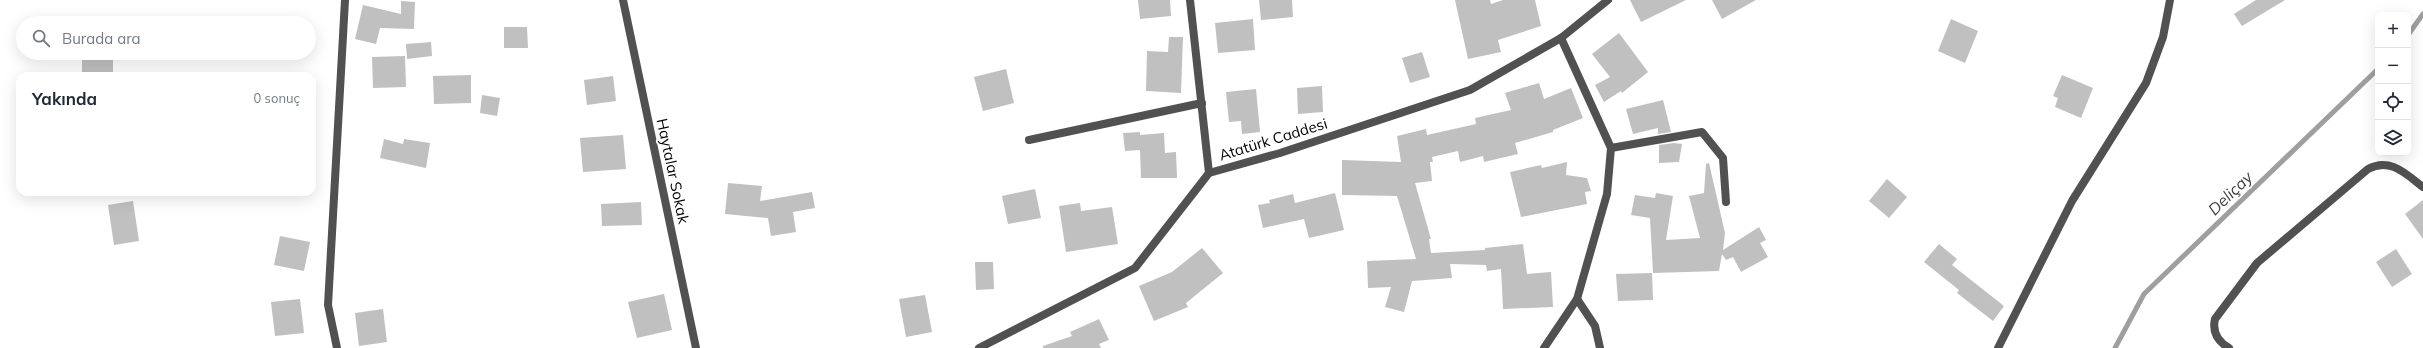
<!DOCTYPE html>
<html lang="tr">
<head>
<meta charset="utf-8">
<style>
  :root { --surface:#fff; --page:#f6f6f7; --text:#1f2937; --muted:#747a83; --line:#e0e1e3 }
  body { margin:0; font-family:Mulish,sans-serif; background:var(--page); color:var(--text) }
  .controls { position:absolute; right:12px; top:12px; display:grid; overflow:hidden; border-radius:8px; box-shadow:0 4px 16px #0002 }
  .controls button { width:36px; height:36px; display:grid; place-items:center; padding:0; border:0; border-bottom:1px solid var(--line); background:var(--surface); color:var(--text); font:20px sans-serif }
  .list { margin:0; padding:0; list-style:none }
  h2 { display:flex; justify-content:space-between; align-items:center; height:52px; margin:0; padding:0 16px; font-size:17px }
  h2 small { font-size:13px; font-weight:400; color:var(--muted) }
  .icon { flex:none; width:22px; height:22px; fill:none; stroke:currentColor; stroke-width:2; stroke-linecap:round; stroke-linejoin:round }
  .map { position:relative; flex:none; width:2423px; height:348px; overflow:hidden }
  .search { position:absolute; background:var(--surface); box-shadow:0 4px 16px #0002; left:16px; top:16px; width:300px; height:44px; display:flex; align-items:center; gap:10px; box-sizing:border-box; padding:0 14px; border-radius:22px; color:var(--muted); font-size:15px }
  .panel { position:absolute; background:var(--surface); box-shadow:0 4px 16px #0002; left:16px; top:72px; width:300px; height:124px; border-radius:12px }
  .map>svg:first-child { display:block }
  .lines { fill:none; stroke-linecap:round; stroke-linejoin:round }
  .stream { stroke:#9f9f9f; stroke-width:5 }
  .building { fill:#c0c0c0 }
  .service { stroke:#515151; stroke-width:8 }
  .minor { stroke:#515151; stroke-width:8 }
  .labels { text-anchor:middle; dominant-baseline:central; stroke-width:3.5; stroke-linejoin:round; paint-order:stroke }
  .street-label { font-size:15px; fill:#000; stroke:#fff }
  .water-label { font-size:16px; font-style:italic; fill:#404040; stroke:#fff }
</style>
</head>
<body>
<div class="map">
<svg width="2423" height="348" viewBox="0 0 2423 348">
  <rect width="100%" height="100%" fill="#fff"/>
  <g class="lines">
    <!-- stream -->
    <g class="stream">
      <path d="M2408 35 2423 14"/>
      <path d="M2115 348 2144 294 2378 69"/>
    </g>
  </g>
  <!-- building -->
  <g class="building">
    <path d="M1138 0H1170L1171 16 1140 19Z"/>
    <path d="M1259 0H1292L1293 17 1261 20Z"/>
    <path d="M1455 0H1490L1491 4 1503 0H1535L1541 26 1498 40 1501 52 1468 59Z"/>
    <path d="M1630 0H1686L1641 22Z"/>
    <path d="M1712 0H1756L1722 19Z"/>
    <path d="M2256 0H2285L2242 26 2234 14Z"/>
    <path d="M401 1 415 2 414 29 380 28 376 44 355 39 363 5 401 14Z"/>
    <path d="M1253 19 1255 50 1218 53 1215 23Z"/>
    <path d="M1951 19 1978 31 1965 63 1938 51Z"/>
    <path d="M504 27H527L528 48H504Z"/>
    <path d="M1619 33 1648 72 1622 93 1621 91 1604 102 1595 85 1610 77 1592 54Z"/>
    <path d="M1169 37H1183L1181 93 1146 91 1147 51 1168 52Z"/>
    <path d="M431 42 432 56 407 59 406 44Z"/>
    <path d="M1422 52 1430 77 1410 83 1402 58Z"/>
    <rect x="82" y="53" width="31" height="23"/>
    <path d="M405 56 406 87 373 88 372 57Z"/>
    <path d="M1006 69 1014 103 983 111 974 77Z"/>
    <path d="M471 75V103L434 104 433 76Z"/>
    <path d="M2062 75 2093 88 2081 118 2055 107 2058 98 2053 96Z"/>
    <path d="M613 76 616 101 587 105 584 80Z"/>
    <path d="M1539 83 1544 99 1571 88 1583 118 1553 130V132L1515 143 1518 154 1484 162 1483 156 1460 162 1458 151 1432 157 1433 162H1430L1432 181 1415 183 1431 239H1429L1431 253 1485 250V248L1523 244 1527 274 1551 272 1553 307 1503 309 1501 269 1487 271 1486 265 1450 264 1452 278 1412 281 1404 312 1385 307 1391 287 1368 288 1367 261 1416 259 1397 196 1342 195V160L1401 162 1397 136 1426 129 1427 135 1476 124 1475 118 1511 110 1505 93Z"/>
    <path d="M1322 86 1323 112 1298 114 1297 88Z"/>
    <path d="M1256 89 1260 132 1242 134 1241 121 1229 122 1226 92Z"/>
    <path d="M482 95 500 98 497 116 480 113Z"/>
    <path d="M1663 100 1671 132 1658 134V128L1633 134 1626 109Z"/>
    <path d="M1140 132V135L1164 133 1165 153 1176 152 1177 178H1141L1140 150 1125 151 1123 133Z"/>
    <path d="M623 135 626 169 583 172 580 138Z"/>
    <path d="M384 139 403 144 404 139 430 143 426 168 380 158Z"/>
    <path d="M1674 143 1682 144 1679 162 1659 163V145Z"/>
    <path d="M1567 162 1566 175 1587 178 1591 191 1585 192 1587 204 1521 217 1510 172 1541 165 1542 168Z"/>
    <path d="M1709 163 1725 233 1723 250 1759 227 1766 240 1760 243 1768 257 1741 272 1733 257 1726 260 1722 254 1719 271 1653 273 1650 218 1631 215 1635 195 1655 198 1656 193 1673 196 1666 240 1700 238 1689 196 1704 193 1706 164Z"/>
    <path d="M1887 179 1907 197 1889 218 1869 201Z"/>
    <path d="M728 183 762 186 760 201 812 192 815 208 793 212 796 232 771 236 768 218 725 214Z"/>
    <path d="M1035 189 1041 218 1008 224 1002 196Z"/>
    <path d="M1335 193 1344 230 1309 238 1304 219 1263 228 1258 205 1270 203 1269 200 1293 194 1295 203Z"/>
    <path d="M2423 200V239L2405 214Z"/>
    <path d="M133 201 139 241 114 245 108 205Z"/>
    <path d="M641 202 642 225 602 226 601 204Z"/>
    <path d="M1080 203 1081 211 1112 207 1118 244 1066 252 1059 206Z"/>
    <path d="M280 236 310 242 304 271 274 265Z"/>
    <path d="M1939 244 1957 259 1952 265 2004 306 1993 321 1957 293 1959 290 1924 262Z"/>
    <path d="M1202 248 1223 273 1186 303 1188 307 1154 321 1139 286 1172 272Z"/>
    <path d="M2396 249 2412 274 2392 287 2376 262Z"/>
    <path d="M975 262H993L994 289 976 290Z"/>
    <path d="M1652 273 1653 300 1618 301 1616 274Z"/>
    <path d="M664 294 672 330 637 338 628 302Z"/>
    <path d="M925 295 932 332 906 337 899 299Z"/>
    <path d="M300 299 304 333 275 336 271 302Z"/>
    <path d="M383 309 387 342 359 346 355 313Z"/>
    <path d="M1099 319 1109 340 1099 344 1101 348H1043V346L1072 336 1070 332Z"/>
  </g>
  <g class="lines">
    <!-- service -->
    <g class="service">
      <path d="M1029 140 1202 103"/>
      <path d="M2229 348C2217 341 2212 332 2215 319L2257 263 2368 169C2390 157 2406 174 2423 187"/>
    </g>
    <!-- minor -->
    <g class="minor">
      <path d="M623 0 696 348"/>
      <path d="M1190 0 1209 173"/>
      <path d="M1611 148 1702 132 1723 158 1726 202"/>
      <path d="M1577 299 1595 326 1600 348"/>
      <path d="M337 348 328 305 345 0"/>
      <path d="M979 348 1135 268 1209 173 1280 153 1470 90 1561 38 1608 0"/>
      <path d="M1544 348 1577 299 1607 194 1611 148 1561 38"/>
      <path d="M1998 348 2072 201 2146 83 2163 37 2170 0"/>
    </g>
  </g>
  <g class="labels">
    <!-- street labels -->
    <g class="street-label">
      <text transform="translate(1273 139) rotate(-17)">Atatürk Caddesi</text>
      <text transform="translate(673 171) rotate(78)">Haytalar Sokak</text>
    </g>
    <!-- water labels -->
    <g class="water-label">
      <text transform="translate(2230 193) rotate(-44)">Deliçay</text>
    </g>
  </g>
</svg>
<div class="controls">
<button>+</button>
<button>−</button>
<button><svg class="icon" aria-label="locate" viewBox="0 0 24 24"><circle cx="12" cy="12" r="6"/><path d="M12 2v4M12 18v4M2 12h4M18 12h4"/></svg></button>
<button><svg class="icon" aria-label="layers" viewBox="0 0 24 24"><path d="M12 4l9 5-9 5-9-5zM3 14l9 5 9-5"/></svg></button>
</div>
<div class="search"><svg class="icon" aria-label="search" viewBox="0 0 24 24"><circle cx="10" cy="10" r="6"/><path d="M15 15l6 6"/></svg>Burada ara</div>
<section class="panel">
<h2>Yakında<small>0 sonuç</small></h2>
<ul class="list">
</ul>
</section>
</div>
</body>
</html>
